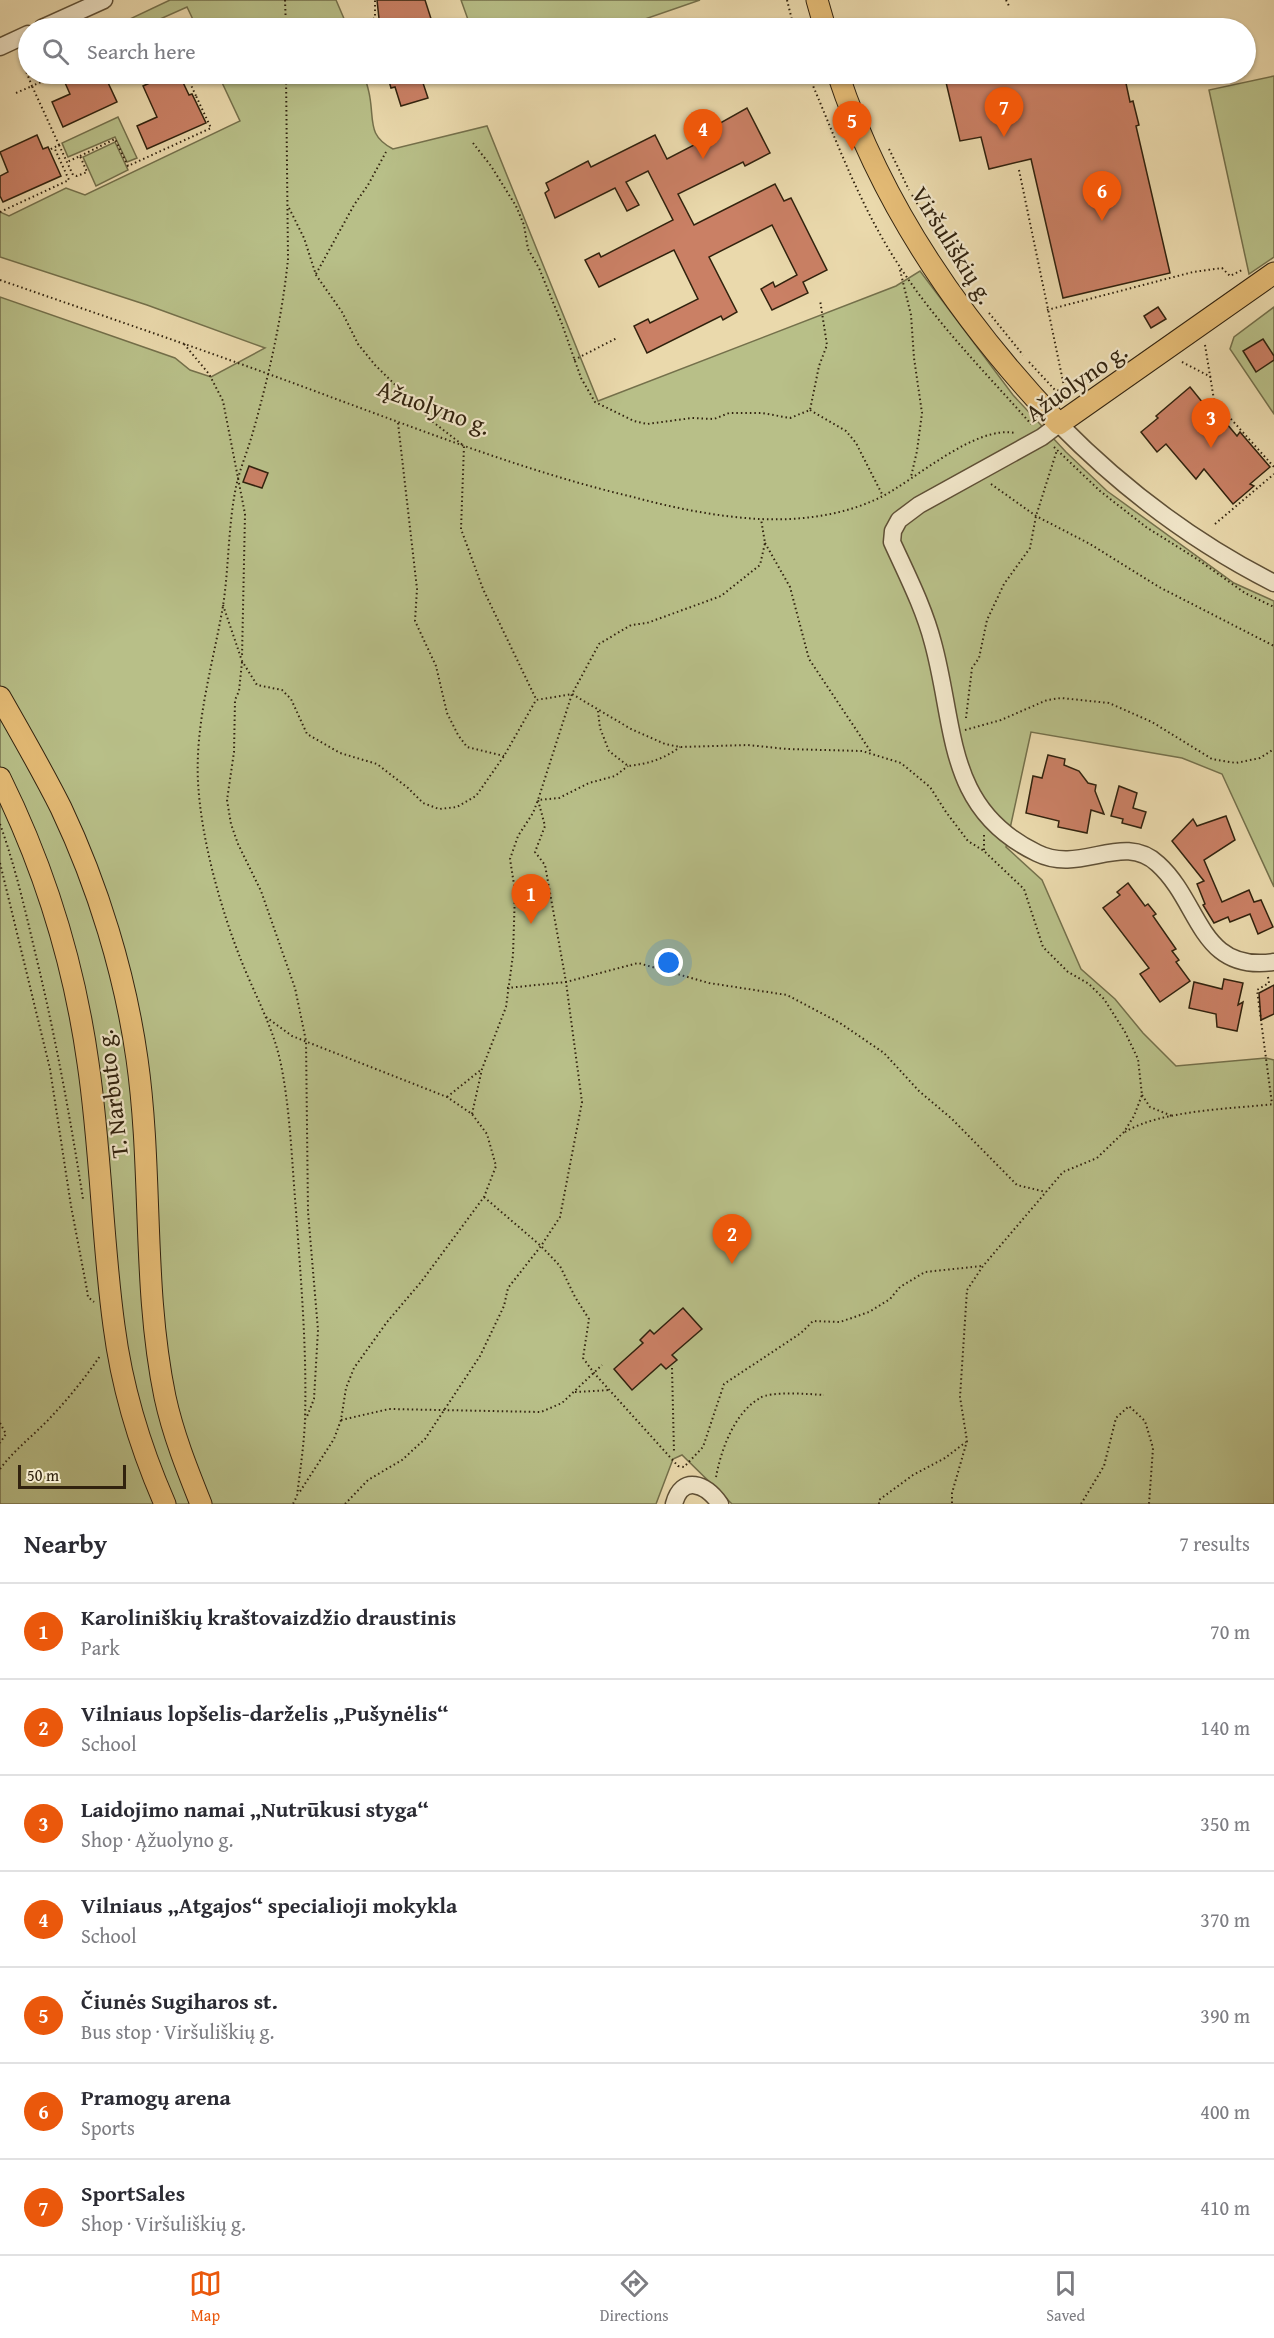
<!DOCTYPE html>
<html lang="en">
<head>
<meta charset="utf-8">
<style>
  :root { --surface:#fff; --page:#f7f7f7; --text:#2b2b33; --muted:#7c7c81; --line:#e1e1e2; --accent:#ea580c }
  body { margin:0; font-family:"Gentium Book Plus",serif; background:var(--page); color:var(--text) }
  .scale { position:absolute; left:18px; bottom:15px; width:108px; box-sizing:border-box; padding-left:6px; border:3px solid #31220e; border-top:0; font-size:16px; line-height:21px; white-space:nowrap; color:#31220e; -webkit-text-stroke:4px #f1e6c9; paint-order:stroke }
  .you { position:absolute; left:669px; top:963px; width:21px; height:21px; margin:-15px; border:4px solid #fff; border-radius:50%; background:#1a73e8; box-shadow:0 0 0 9px #1a73e833 }
  .badge { display:grid; place-items:center; width:39px; height:39px; border-radius:50%; background:var(--accent); color:#fff; font-size:20px; font-weight:700 }
  .pin { position:absolute; translate:-50% -50px; filter:drop-shadow(0 2px 3px #0008) }
  .pin::after { content:''; position:absolute; top:32px; width:21px; height:18px; background:inherit; clip-path:polygon(0 0,100% 0,50% 100%) }
  .list { margin:0; padding:0; list-style:none }
  h2 { display:flex; justify-content:space-between; align-items:center; height:78px; margin:0; padding:0 24px; font-size:26px }
  h2 small { font-size:20px; font-weight:400; color:var(--muted) }
  .list li { display:grid; grid-template-columns:39px 1fr auto; gap:18px; align-items:center; box-sizing:border-box; height:96px; padding:0 24px; border-top:2px solid var(--line) }
  .list b { display:block; font-size:22px; white-space:nowrap }
  .list p { margin:0; font-size:20px; white-space:nowrap; color:var(--muted) }
  .list em { font-size:20px; font-style:normal; color:var(--muted) }
  .icon { flex:none; width:33px; height:33px; fill:none; stroke:currentColor; stroke-width:2; stroke-linecap:round; stroke-linejoin:round }
  .map { position:relative; flex:none; width:1274px; height:1504px; overflow:hidden }
  .search { position:absolute; background:var(--surface); box-shadow:0 2px 4px #0004; left:18px; right:18px; top:18px; height:66px; display:flex; align-items:center; gap:15px; box-sizing:border-box; padding:0 21px; border-radius:33px; color:var(--muted); font-size:22px }
  .sheet { height:750px; background:var(--surface) }
  nav { display:flex; justify-content:space-around; align-items:center; box-sizing:border-box; height:84px; border-top:2px solid var(--line); background:var(--surface); font-size:16px; color:var(--muted) }
  nav a { display:grid; justify-items:center; gap:3px }
  nav .on { color:var(--accent) }
  .map>svg:first-child { display:block }
  .green { fill:#b8bf88; stroke:#74704b; stroke-width:1.5 }
  .building { fill:#ca8065; stroke:#31220e; stroke-width:1.5 }
  .lines { fill:none; stroke-linecap:round; stroke-linejoin:round }
  .minor-casing { stroke:#5f5036; stroke-width:19 }
  .major-casing { stroke:#31220e; stroke-width:23 }
  .path { stroke:#31220e; stroke-width:2; stroke-dasharray:1.5 3; stroke-linecap:butt }
  .minor { stroke:#f1e6c9; stroke-width:16 }
  .major { stroke:#e5bc76; stroke-width:21 }
  .labels { text-anchor:middle; dominant-baseline:central; stroke-width:4.5; stroke-linejoin:round; paint-order:stroke }
  .street-label { font-size:24px; fill:#31220e; stroke:#f1e6c9 }
</style>
</head>
<body>
<div class="map">
<svg width="1274" height="1504" viewBox="0 0 1274 1504">
  <rect width="100%" height="100%" fill="#ead9ac"/>
  <filter id="stains"><feTurbulence type="fractalNoise" baseFrequency=".00333" numOctaves="4"/><feColorMatrix values="0 0 0 0 .2 0 0 0 0 .09 0 0 0 0 .02 0 0 0 .5 -.17"/></filter>
  <radialGradient id="worn" r=".72"><stop offset=".6" stop-color="#630" stop-opacity="0"/><stop offset="1" stop-color="#630" stop-opacity=".3"/></radialGradient>
  <!-- green -->
  <g class="green">
    <path d="M170 0H336L348 28H197L187 7 140 28H116L115 26Z"/>
    <path d="M461 0H700L619 28H471Z"/>
    <path d="M218 74H364C366 82 369 90 370 98 374 122 368 136 393 149L487 126 598 401 896 286 920 271 1013 395 1066 452 1107 491 1234 583 1274 601V887L1222 774 1182 758 1031 732 1006 847 1042 880 1081 969 1115 999 1143 1033 1176 1066 1266 1058 1274 1060V1504H732L682 1455 673 1459 656 1504H0V297L175 358 190 370 211 377 265 348 147 305 0 257V212L9 216 66 188 85 195 240 121Z"/>
    <path d="M1274 76V257L1249 274 1209 90Z"/>
    <path d="M118 117 137 158 127 162 115 137 68 157 62 143Z"/>
    <path d="M115 142 128 170 96 186 83 157Z"/>
    <path d="M1274 307V414L1230 349 1234 337Z"/>
  </g>
  <!-- building -->
  <g class="building">
    <path d="M377 0H425L434 28H380Z"/>
    <path d="M68 74H104L117 102 63 127 52 102 70 94 62 76Z"/>
    <path d="M170 74H179L189 95 192 94 206 123 147 149 137 126 157 117 143 86Z"/>
    <path d="M387 74H420L428 98 401 106 395 87 391 88Z"/>
    <path d="M944 74H1124L1130 102 1133 101 1139 125 1136 126 1170 273 1063 298 1031 159 989 169 981 137 960 141Z"/>
    <path d="M747 108 770 153 745 166 743 162 678 194 694 225 775 184 784 201 791 198 827 270 803 282 808 293 772 310 761 289 773 282 775 287 797 275 772 225 709 257 737 312 723 320 721 316 647 353 634 326 648 319 650 323 698 299 674 250 599 287 585 260 599 253 601 257 673 220 648 171 626 182 639 205 627 211 615 188 555 218 545 193 549 190 546 183 588 161 591 167 655 135 667 159 700 142 697 136Z"/>
    <path d="M37 135 43 149 48 147 61 176 3 202 0 196V176L8 172 0 152Z"/>
    <path d="M1158 307 1166 319 1151 328 1144 316Z"/>
    <path d="M1263 339 1274 356V360L1256 372 1243 351Z"/>
    <path d="M1190 387 1207 408 1211 405 1237 436 1240 432 1270 467 1250 484 1254 486 1233 504 1204 469 1196 479 1166 444 1157 452 1141 432 1158 418 1156 416Z"/>
    <path d="M249 466 268 473 262 488 243 482Z"/>
    <path d="M1048 755 1065 759 1064 765 1079 771 1088 783 1096 785 1095 791 1104 814 1091 810 1087 833 1058 827 1059 821 1026 813 1033 776 1042 778Z"/>
    <path d="M1119 786 1137 793 1133 808 1146 812 1141 828 1122 823 1123 819 1111 816Z"/>
    <path d="M1226 816 1235 840 1204 860 1222 902 1249 890 1254 902 1261 900 1273 927 1258 934 1250 914 1230 922 1228 917 1214 923 1203 905 1205 904 1197 884 1204 881 1172 841 1193 819 1197 826Z"/>
    <path d="M1128 883 1145 906 1148 904 1156 914 1153 916 1176 949 1172 951 1179 960 1176 962 1190 981 1160 1002 1140 974 1149 968 1103 908 1120 895 1117 892Z"/>
    <path d="M1224 979 1243 983 1238 1005 1243 1002 1237 1031 1217 1027 1216 1014 1189 1008 1194 982 1222 989Z"/>
    <path d="M1274 985V1014L1261 1020 1259 993Z"/>
    <path d="M683 1308 702 1329 672 1355 677 1360 666 1369 661 1364 632 1390 614 1369 643 1343 640 1340 650 1330 654 1334Z"/>
  </g>
  <g class="lines">
    <!-- minor casing -->
    <g class="minor-casing">
      <g id="minor">
        <path d="M42 28 104 0"/>
        <path d="M0 47 28 34"/>
        <path d="M1274 583C1195 543 1121 487 1059 424L1042 437 919 505 899 520 893 531 892 542C907 575 924 608 933 643 956 727 945 809 1037 853 1081 875 1123 831 1158 864 1201 903 1199 973 1274 962"/>
        <path d="M674 1504C682 1474 706 1484 720 1504"/>
      </g>
    </g>
    <!-- major casing -->
    <g class="major-casing">
      <g id="major">
        <path d="M817 0 825 28"/>
        <path d="M838 74C882 207 963 323 1059 424L1274 273"/>
        <path d="M0 697C21 734 42 770 61 808 98 886 125 974 137 1059 153 1171 142 1286 165 1397 173 1434 187 1469 201 1504"/>
        <path d="M0 778C45 869 74 963 88 1063 101 1150 102 1239 114 1326 122 1388 140 1447 165 1504"/>
      </g>
    </g>
    <!-- path -->
    <g class="path">
      <path d="M285 0 286 28"/>
      <path d="M787 0 794 28"/>
      <path d="M1006 0 1009 6"/>
      <path d="M357 27 375 18V0"/>
      <path d="M23 64 32 86 59 74"/>
      <path d="M186 74 196 96 194 97"/>
      <path d="M286 74 288 259C282 318 269 375 253 432 248 450 240 468 236 487 228 526 229 567 223 606 213 664 195 722 198 782 201 838 220 907 241 960 254 993 272 1025 280 1060 290 1105 292 1164 296 1211 301 1281 307 1350 305 1420 304 1445 300 1471 297 1496L293 1504"/>
      <path d="M808 74C836 139 860 207 900 267 937 324 986 373 1031 424"/>
      <path d="M126 77 135 74"/>
      <path d="M16 93 32 86 59 145 49 150"/>
      <path d="M473 143 491 166 516 206 524 225 528 249 539 268 562 324 581 378 595 402 634 421 647 424 692 418 714 419 729 413H762L790 418 810 410 819 366 827 345 820 300"/>
      <path d="M59 145 73 175 77 176 87 172 80 156 67 162"/>
      <path d="M889 149 909 190"/>
      <path d="M80 156 115 139 128 166 211 128 196 96"/>
      <path d="M1019 170 1065 391 1069 395"/>
      <path d="M912 195 951 259"/>
      <path d="M289 208 304 238 316 275 342 312 358 344 375 365 433 422 464 446 461 529 483 589 536 699"/>
      <path d="M0 212 69 180 54 147"/>
      <path d="M900 270 911 315 914 358 922 413 917 451 911 477"/>
      <path d="M316 274 354 205 368 185 386 152"/>
      <path d="M0 280C112 319 225 357 336 399 434 435 531 473 633 497 674 508 718 517 760 519 801 521 845 515 881 497 915 480 975 425 1015 433"/>
      <path d="M973 291 982 303"/>
      <path d="M1047 310 1193 272 1222 268 1230 276 1242 270"/>
      <path d="M989 313 1023 355"/>
      <path d="M184 344 209 374 223 401 238 478 245 514 242 657"/>
      <path d="M1205 345 1214 400 1274 467"/>
      <path d="M574 360 617 338"/>
      <path d="M1029 362 1055 390 1065 391"/>
      <path d="M1182 362 1211 377"/>
      <path d="M810 410 846 431 856 443 883 496"/>
      <path d="M398 423 417 589 415 621 436 666 447 713 458 735 467 747 504 756"/>
      <path d="M1054 447 1100 491 1146 527 1197 559 1245 593 1274 607"/>
      <path d="M991 484 1036 516 1090 544 1159 587 1274 646"/>
      <path d="M1215 524 1274 474"/>
      <path d="M765 543 790 587 809 659 871 752"/>
      <path d="M223 605 242 661 257 685 282 690 291 699 307 734 340 753 377 764 408 788 423 803 439 809 457 807 476 796 504 756 536 700 572 694 631 729 665 744 680 747 748 745 787 749 862 751 901 763 930 787 946 812 968 841 984 851 1024 889 1043 947 1068 972 1089 984 1104 999 1125 1032 1138 1059 1142 1095 1134 1116 1124 1132 1097 1158 1063 1172 983 1266 967 1290 960 1397 967 1441 952 1493V1504"/>
      <path d="M242 662 239 691 235 700 234 752 227 800 231 824 238 844 261 891 295 988 306 1041 308 1212 318 1330 314 1399 306 1419"/>
      <path d="M598 711 600 728 609 751 628 766C648 764 664 759 680 747"/>
      <path d="M966 718 972 668 979 658 987 620 1004 584 1030 548 1036 516 1057 450"/>
      <path d="M965 730 1001 720 1047 700 1061 698 1109 703 1152 722 1212 759 1236 763 1260 758 1274 749"/>
      <path d="M0 824C15 866 25 909 35 952 55 1034 70 1116 83 1199"/>
      <path d="M984 835V851"/>
      <path d="M0 863 50 1069 71 1206 87 1290 88 1297 94 1302"/>
      <path d="M1268 977 1269 983 1257 990 1272 1104"/>
      <path d="M507 988 566 982 545 865 535 852 545 826 538 800 559 798 589 783 615 776 628 766"/>
      <path d="M266 1017 292 1036 447 1097 472 1114 487 1134 496 1166 484 1197 421 1282 387 1322 354 1368 346 1388 341 1420 334 1439 299 1493"/>
      <path d="M1142 1095 1150 1107 1172 1116"/>
      <path d="M447 1097 482 1069"/>
      <path d="M472 1114 482 1069 506 1007 513 955 515 891 510 859 518 836 533 813 538 800 572 694 599 644 631 625 647 623 721 596 760 565 765 543 761 519"/>
      <path d="M1125 1132C1161 1110 1231 1109 1274 1104"/>
      <path d="M484 1197 541 1246 560 1266 575 1297 589 1319 583 1358 594 1373 678 1466 684 1467 703 1447 724 1384 801 1333 813 1321 840 1322 869 1312 890 1299 900 1287 925 1272 982 1266"/>
      <path d="M672 1368 674 1452"/>
      <path d="M575 1392 610 1390"/>
      <path d="M341 1420 389 1409 541 1412 562 1403 602 1365"/>
      <path d="M0 1423 6 1434 0 1443"/>
      <path d="M0 1469C15 1449 33 1436 50 1418 68 1399 85 1378 100 1356"/>
      <path d="M716 1477C721 1450 734 1413 760 1398 770 1391 810 1394 824 1395"/>
      <path d="M345 1504 368 1480 402 1460 425 1439 480 1356 504 1306 508 1288 541 1246 560 1217 582 1102 566 982 638 963 709 983 787 995 840 1023 884 1053 919 1091 952 1119 1017 1185 1046 1192"/>
      <path d="M879 1504V1500L913 1475 945 1458 966 1442"/>
      <path d="M1081 1504 1104 1466 1116 1418 1129 1406 1145 1421 1153 1448 1149 1504"/>
    </g>
    <!-- minor -->
    <use href="#minor" class="minor"/>
    <!-- major -->
    <use href="#major" class="major"/>
  </g>
  <g class="labels">
    <!-- street labels -->
    <g class="street-label">
      <text transform="translate(953 245) rotate(58)">Viršuliškių g.</text>
      <text transform="translate(1076 382) rotate(-35)">Ąžuolyno g.</text>
      <text transform="translate(434 407) rotate(20)">Ąžuolyno g.</text>
      <text transform="translate(112 1094) rotate(-97)">T. Narbuto g.</text>
    </g>
  </g>
  <rect width="100%" height="100%" filter="url(#stains)"/>
  <rect width="100%" height="100%" fill="url(#worn)"/>
</svg>
<div class="scale">50 m</div>
<div class="you"></div>
<div class="pin badge" style="left:531px;top:924px">1</div>
<div class="pin badge" style="left:732px;top:1264px">2</div>
<div class="pin badge" style="left:1211px;top:448px">3</div>
<div class="pin badge" style="left:703px;top:159px">4</div>
<div class="pin badge" style="left:852px;top:151px">5</div>
<div class="pin badge" style="left:1102px;top:221px">6</div>
<div class="pin badge" style="left:1004px;top:137px">7</div>
<div class="search"><svg class="icon" aria-label="search" viewBox="0 0 24 24"><circle cx="10" cy="10" r="6"/><path d="M15 15l6 6"/></svg>Search here</div>
</div>
<section class="sheet">
<h2>Nearby<small>7 results</small></h2>
<ul class="list">
<li><span class="badge">1</span><div><b>Karoliniškių kraštovaizdžio draustinis</b><p>Park</p></div><em>70 m</em></li>
<li><span class="badge">2</span><div><b>Vilniaus lopšelis-darželis „Pušynėlis“</b><p>School</p></div><em>140 m</em></li>
<li><span class="badge">3</span><div><b>Laidojimo namai „Nutrūkusi styga“</b><p>Shop · Ąžuolyno g.</p></div><em>350 m</em></li>
<li><span class="badge">4</span><div><b>Vilniaus „Atgajos“ specialioji mokykla</b><p>School</p></div><em>370 m</em></li>
<li><span class="badge">5</span><div><b>Čiunės Sugiharos st.</b><p>Bus stop · Viršuliškių g.</p></div><em>390 m</em></li>
<li><span class="badge">6</span><div><b>Pramogų arena</b><p>Sports</p></div><em>400 m</em></li>
<li><span class="badge">7</span><div><b>SportSales</b><p>Shop · Viršuliškių g.</p></div><em>410 m</em></li>
</ul>
</section>
<nav>
<a class="on"><svg class="icon" aria-label="map" viewBox="0 0 24 24"><path d="M3 6l6-2 6 2 6-2v14l-6 2-6-2-6 2zM9 4v14M15 6v14"/></svg>Map</a>
<a><svg class="icon" aria-label="directions" viewBox="0 0 24 24"><path d="M12 3l9 9-9 9-9-9zM9 14v-3h6M13 9l2 2-2 2"/></svg>Directions</a>
<a><svg class="icon" aria-label="saved" viewBox="0 0 24 24"><path d="M7 4h10v16l-5-4-5 4z"/></svg>Saved</a>
</nav>
</body>
</html>
